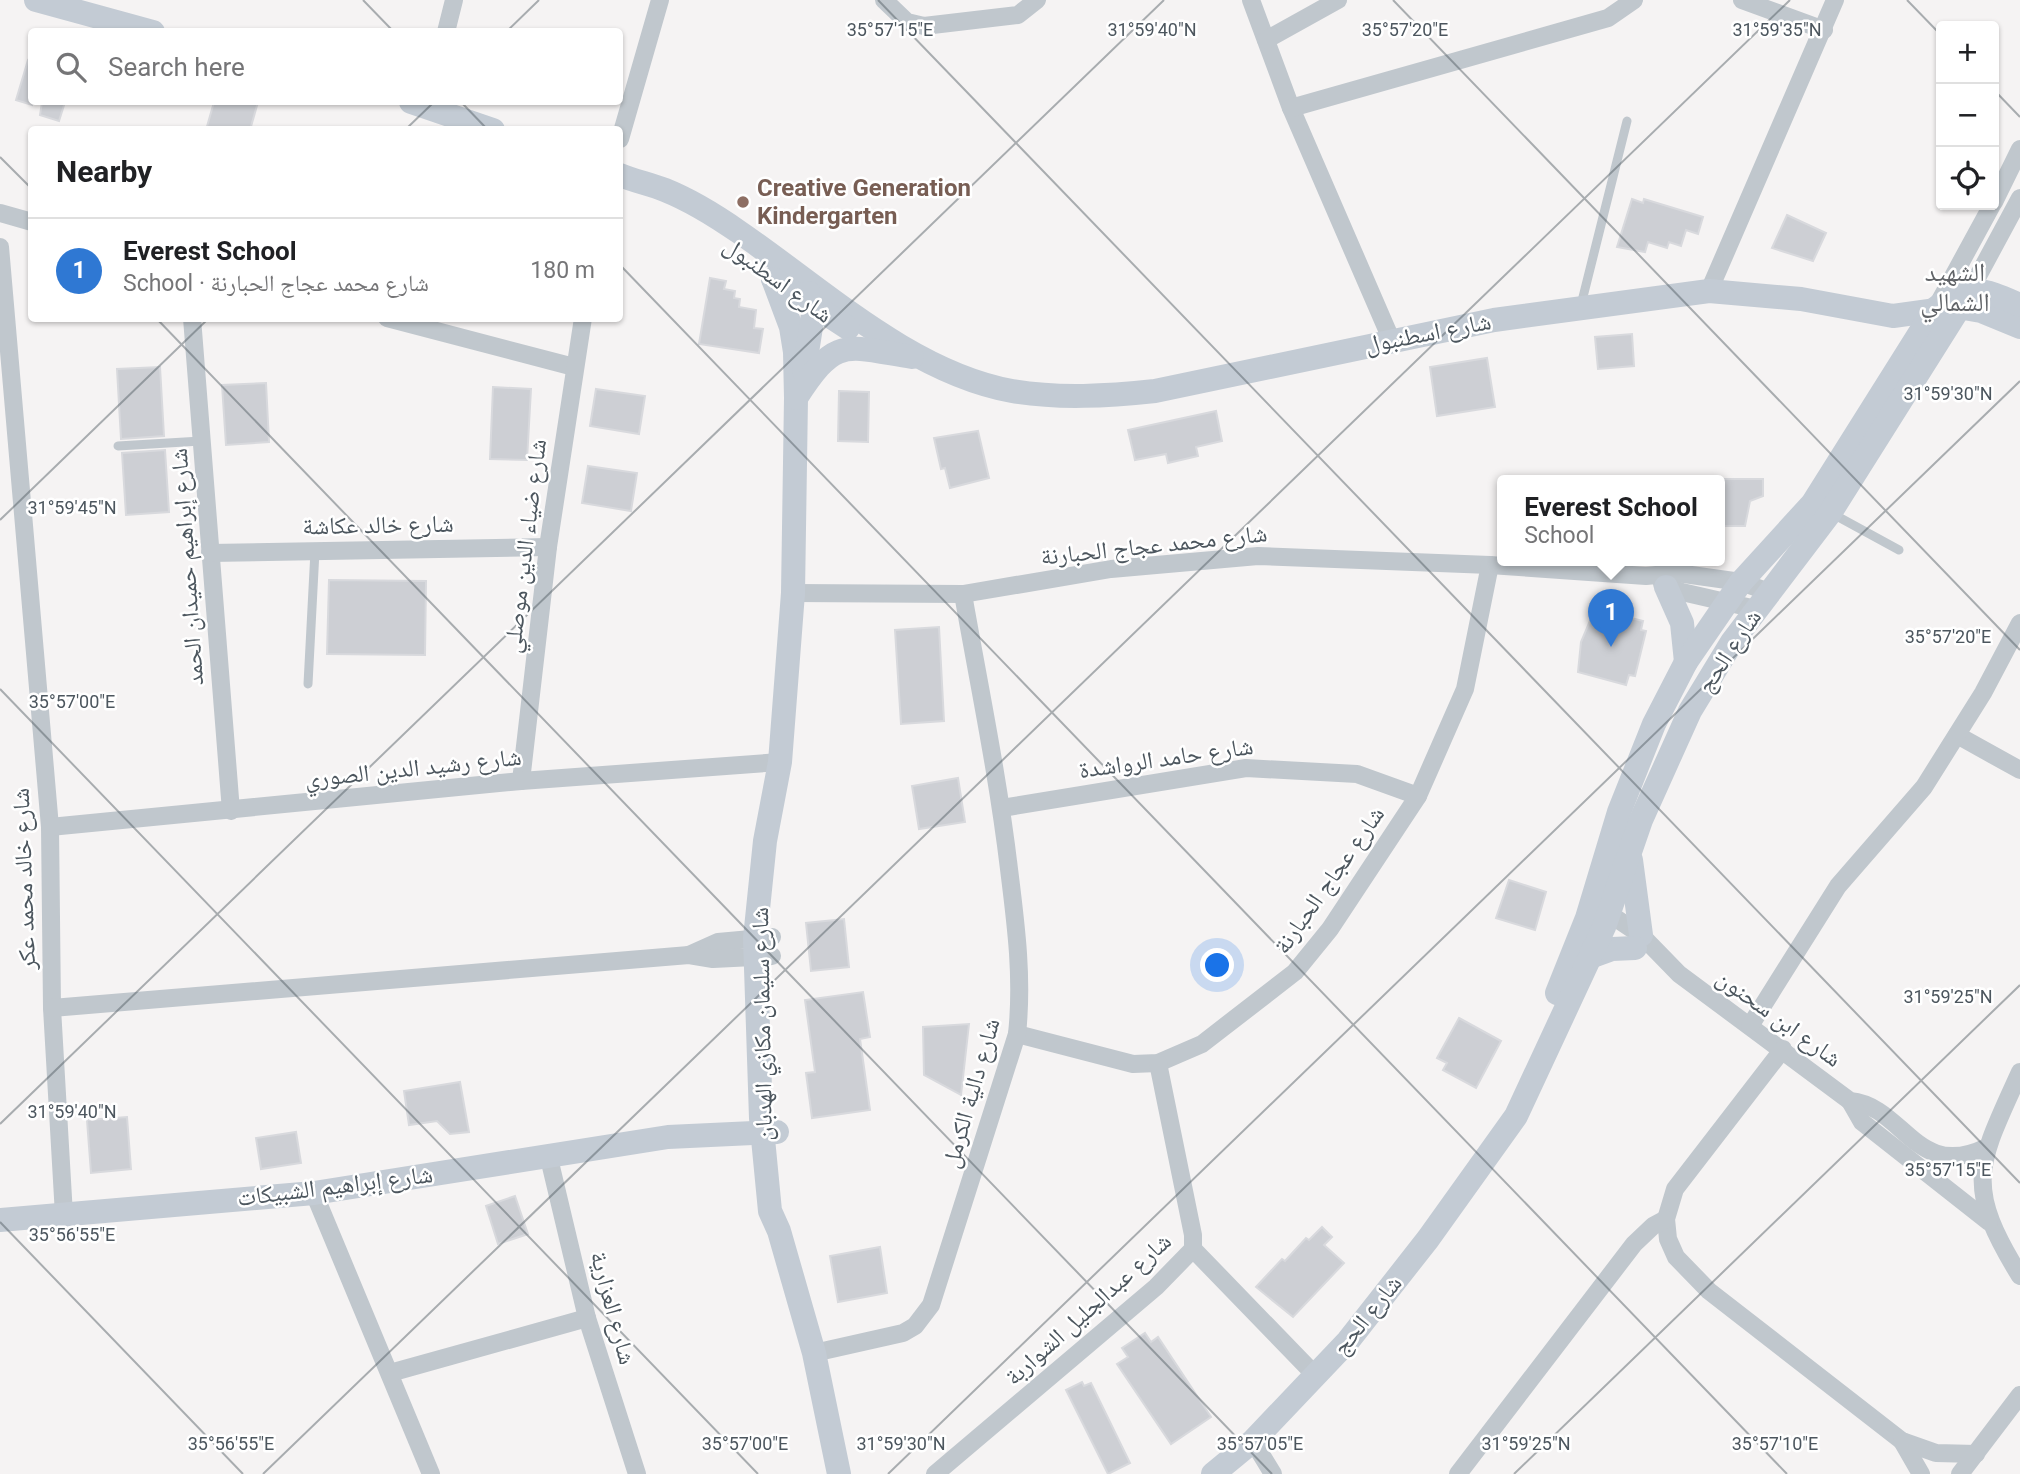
<!DOCTYPE html>
<html lang="en">
<head>
<meta charset="utf-8">
<style>
  :root { --surface:#fff; --page:#f2f2f2; --text:#202124; --muted:#757577; --line:#e0e0e0; --accent:#2f78d3 }
  body { margin:0; font-family:Roboto,"Noto Naskh Arabic",sans-serif; background:var(--page); color:var(--text) }
  .controls { position:absolute; right:21px; top:21px; display:grid; overflow:hidden; border-radius:7px; box-shadow:0 2px 5px #0004 }
  .controls button { width:63px; height:63px; display:grid; place-items:center; padding:0; border:0; border-bottom:2px solid var(--line); background:var(--surface); color:var(--text); font:35px sans-serif }
  .you { position:absolute; left:1218px; top:966px; width:24px; height:24px; margin:-18px; border:5px solid #fff; border-radius:50%; background:#1a73e8; box-shadow:0 0 0 10px #1a73e833 }
  .badge { display:grid; place-items:center; width:46px; height:46px; border-radius:50%; background:var(--accent); color:#fff; font-size:23px; font-weight:700 }
  .pin { position:absolute; translate:-50% -58px; filter:drop-shadow(0 2px 4px #0008) }
  .pin::after { content:''; position:absolute; top:37px; width:24px; height:21px; background:inherit; clip-path:polygon(0 0,100% 0,50% 100%) }
  .popup { position:absolute; left:1497px; top:475px; width:228px; height:91px; box-sizing:border-box; display:grid; place-content:center; border-radius:7px; background:var(--surface); filter:drop-shadow(0 2px 5px #0005); font-size:23px; white-space:nowrap; color:var(--muted) }
  .popup b { font-size:26px; color:var(--text) }
  .popup::after { content:''; position:absolute; left:50%; top:100%; margin-left:-14px; border:14px solid transparent; border-top-color:var(--surface) }
  .list { margin:0; padding:0; list-style:none }
  h2 { display:flex; justify-content:space-between; align-items:center; height:91px; margin:0; padding:0 28px; font-size:30px }
  h2 small { font-size:23px; font-weight:400; color:var(--muted) }
  .list li { display:grid; grid-template-columns:46px 1fr auto; gap:21px; align-items:center; box-sizing:border-box; height:105px; padding:0 28px; border-top:2px solid var(--line) }
  .list b { display:block; font-size:26px; white-space:nowrap }
  .list p { margin:0; font-size:23px; white-space:nowrap; color:var(--muted) }
  .list em { font-size:23px; font-style:normal; color:var(--muted) }
  .icon { flex:none; width:38px; height:38px; fill:none; stroke:currentColor; stroke-width:2; stroke-linecap:round; stroke-linejoin:round }
  .map { position:relative; flex:none; width:2020px; height:1474px; overflow:hidden }
  .search { position:absolute; background:var(--surface); box-shadow:0 2px 5px #0004; left:28px; top:28px; width:595px; height:77px; display:flex; align-items:center; gap:18px; box-sizing:border-box; padding:0 24px; border-radius:7px; color:var(--muted); font-size:26px }
  .panel { position:absolute; background:var(--surface); box-shadow:0 2px 5px #0004; left:28px; top:126px; width:595px; height:196px; border-radius:7px }
  .map>svg:first-child { display:block }
  .building { fill:#cdcfd4; stroke:#d8d9dd; stroke-width:2 }
  .lines { fill:none; stroke-linecap:round; stroke-linejoin:round }
  .lane { stroke:#c0c7cd; stroke-width:9 }
  .street { stroke:#c0c7cd; stroke-width:18 }
  .secondary { stroke:#c3cbd4; stroke-width:24 }
  .ticks { fill:none; stroke:#4c565e; stroke-width:2; stroke-opacity:0.45 }
  .education-dot { fill:#8d6e63; stroke:#fff; stroke-width:2.5 }
  .labels { text-anchor:middle; dominant-baseline:central; stroke-width:5; stroke-linejoin:round; paint-order:stroke }
  .education-label { font-size:24px; font-weight:bold; fill:#785e54; stroke:#fff; text-anchor:start }
  .street-label { font-size:24px; fill:#4c565e; stroke:#fff }
  .neighbourhood-label { font-size:26px; fill:#606367; stroke:#fff }
  .ticks-label { font-size:18px; text-anchor:middle; fill:#4c565e; stroke:#fff; stroke-width:5; stroke-linejoin:round; paint-order:stroke }
</style>
</head>
<body>
<div class="map">
<svg width="2020" height="1474" viewBox="0 0 2020 1474">
  <rect width="100%" height="100%" fill="#f5f3f3"/>
  <!-- building -->
  <g class="building">
    <path d="M28 60 32 61V105L16 100Z"/>
    <path d="M42 102H65L59 121 40 115Z"/>
    <path d="M214 102H258L250 130H206Z"/>
    <path d="M1632 199 1643 203 1644 199 1703 217 1698 234 1686 230 1681 246 1669 242 1667 248 1648 242 1645 252 1617 247Z"/>
    <path d="M1787 215 1826 233 1813 261 1772 248Z"/>
    <path d="M710 278 726 281 724 289 735 291 734 298 740 299 739 307 756 310 754 328 763 329 759 353 699 344Z"/>
    <path d="M1632 334 1634 366 1598 369 1595 337Z"/>
    <path d="M1487 358 1495 407 1437 416 1430 367Z"/>
    <path d="M160 367 164 436 121 439 117 369Z"/>
    <path d="M266 383 269 442 226 445 222 385Z"/>
    <path d="M493 387 531 389 527 460 490 459Z"/>
    <path d="M596 389 645 396 639 434 590 426Z"/>
    <path d="M839 391 869 392 868 442 838 441Z"/>
    <path d="M1216 411 1222 441 1196 447 1198 456 1168 463 1166 454 1135 460 1128 430Z"/>
    <path d="M978 431 989 478 950 488 945 468 941 469 934 438Z"/>
    <path d="M165 450 169 512 126 515 122 453Z"/>
    <path d="M588 466 637 473 631 511 582 503Z"/>
    <path d="M1719 479H1763V496L1750 501 1745 526H1719Z"/>
    <path d="M329 580 426 581 425 655 327 654Z"/>
    <path d="M1595 609 1643 621 1641 630 1646 631 1635 676 1629 675 1626 685 1578 672 1581 642Z"/>
    <path d="M939 627 944 721 901 724 895 630Z"/>
    <path d="M958 778 965 822 919 829 912 786Z"/>
    <path d="M1509 880 1546 892 1535 930 1496 918Z"/>
    <path d="M844 919 849 967 811 971 806 923Z"/>
    <path d="M863 992 870 1037 860 1039 870 1110 812 1118 806 1073 815 1072 805 1000Z"/>
    <path d="M1459 1018 1501 1041 1476 1088 1443 1070 1447 1063 1437 1058Z"/>
    <path d="M969 1024 961 1095 924 1075 923 1027Z"/>
    <path d="M460 1082 469 1132 450 1134 437 1121 409 1125 404 1091Z"/>
    <path d="M127 1117 131 1169 91 1173 87 1120Z"/>
    <path d="M296 1132 301 1163 261 1169 256 1138Z"/>
    <path d="M515 1196 528 1234 498 1244 486 1206Z"/>
    <path d="M1322 1227 1332 1237 1324 1245 1344 1263 1293 1317 1256 1287 1282 1259 1285 1261 1306 1238 1309 1240Z"/>
    <path d="M880 1247 887 1293 838 1302 830 1256Z"/>
    <path d="M1145 1333 1151 1342 1158 1337 1211 1417 1171 1444 1117 1364 1128 1357 1122 1348Z"/>
    <path d="M1082 1382 1084 1386 1091 1383 1130 1463 1108 1474 1066 1390Z"/>
  </g>
  <g class="lines">
    <!-- lane -->
    <g class="lane">
      <path d="M1581 305 1627 121"/>
      <path d="M118 446 201 441"/>
      <path d="M1833 514 1899 550"/>
      <path d="M308 684 315 551"/>
    </g>
    <!-- street -->
    <g class="street">
      <path d="M884 0 907 22 924 26 1018 15 1037 0"/>
      <path d="M1251 0 1291 108 1391 339"/>
      <path d="M1742 0 1824 30"/>
      <path d="M446 32 454 0"/>
      <path d="M1266 40 1338 0"/>
      <path d="M1291 108 1608 18 1634 0"/>
      <path d="M620 139 660 0"/>
      <path d="M1994 202 2020 149"/>
      <path d="M0 213 32 222"/>
      <path d="M0 247 50 827 52 1008 64 1215"/>
      <path d="M1971 289 2020 198"/>
      <path d="M1709 291 1835 0"/>
      <path d="M1937 306 1992 205"/>
      <path d="M192 318 231 811"/>
      <path d="M387 318 574 367"/>
      <path d="M210 553 548 547"/>
      <path d="M1662 584 1682 592 1756 609"/>
      <path d="M793 593 963 594 1111 569 1258 556 1490 565 1646 576 1677 573 1741 582 1769 592"/>
      <path d="M1957 735 2020 770"/>
      <path d="M521 781 548 547 583 318"/>
      <path d="M1002 808 1246 768 1357 774 1418 796"/>
      <path d="M50 827 521 781 780 762"/>
      <path d="M1599 907 1641 935 1679 974 1850 1101C1904 1106 1916 1182 1987 1147"/>
      <path d="M689 955 718 942 772 937"/>
      <path d="M52 1008 689 955 713 959 772 956"/>
      <path d="M1750 1026 1838 886 1924 787 1983 693 2020 623"/>
      <path d="M1017 1034 1133 1064 1158 1063 1202 1044 1295 972 1330 929 1418 796 1465 689 1490 565"/>
      <path d="M1783 1049 1675 1189 1666 1219 1668 1239 1676 1257 1709 1291 1902 1441 1936 1453 1976 1454"/>
      <path d="M2020 1072C1978 1165 1963 1184 2020 1276"/>
      <path d="M1850 1101 1862 1122 1989 1222"/>
      <path d="M548 1154 587 1318 637 1474"/>
      <path d="M314 1193 431 1474"/>
      <path d="M1193 1249 1316 1376"/>
      <path d="M814 1353 903 1333 915 1326 931 1305 1017 1034C1023 978 1016 925 1009 869 998 776 979 685 963 594"/>
      <path d="M390 1373 587 1318"/>
      <path d="M1253 1441 1273 1474"/>
      <path d="M1902 1441 1921 1474"/>
      <path d="M935 1474 1156 1287 1193 1249V1235L1158 1063"/>
      <path d="M1458 1474 1634 1244 1653 1226 1666 1219"/>
      <path d="M1960 1474 2020 1395"/>
    </g>
    <!-- secondary -->
    <g class="secondary">
      <path d="M36 0 153 32"/>
      <path d="M411 102 493 130"/>
      <path d="M620 175C634 181 650 184 665 190 690 200 716 216 739 232 821 288 911 373 1012 391 1059 399 1108 396 1155 391L1494 320 1709 291 1801 299 1893 316 1958 307 1981 311 2020 327"/>
      <path d="M773 279 791 327 795 352 796 398 793 593 780 762 765 841 755 938 761 1118 770 1211 779 1231 814 1353 839 1474"/>
      <path d="M773 279 848 328"/>
      <path d="M804 371 814 308 809 293"/>
      <path d="M796 398C836 336 844 346 912 357"/>
      <path d="M1666 587 1682 623 1686 662"/>
      <path d="M1631 860 1641 935"/>
      <path d="M1590 957 1612 949 1635 948"/>
      <path d="M1557 993 1587 918 1619 812 1654 724 1686 662 1741 582 1813 503 1935 309C1969 282 1983 289 2020 305"/>
      <path d="M0 1220 314 1193 668 1137 777 1132"/>
      <path d="M1213 1474 1253 1441 1348 1341 1428 1239 1516 1116 1604 927 1641 820 1690 711 1732 642 1830 513 1971 289"/>
    </g>
  </g>
  <!-- ticks -->
  <path class="ticks" d="M363 0 394 32M878 0 2020 1183M1393 0 2020 650M1907 0 1941 35M506 32 539 0M1994 90 2020 117M461 102 488 130M405 130 434 102M0 157 32 189M620 265 1787 1474M156 318 1272 1474M0 520 209 318M0 689 758 1474M0 1124 1164 0M0 1222 243 1474M263 1474 1790 0M888 1474 2020 381M1514 1474 2020 985"/>
  <!-- markers -->
  <circle class="education-dot" cx="743" cy="202" r="7"/>
  <g class="labels">
    <!-- education labels -->
    <g class="education-label">
      <text x="757" y="188">Creative Generation<tspan x="757" dy="28">Kindergarten</tspan></text>
    </g>
    <!-- street labels -->
    <g class="street-label">
      <text transform="translate(778 280) rotate(36)">شارع اسطنبول</text>
      <text transform="translate(1428 333) rotate(-11)">شارع اسطنبول</text>
      <text transform="translate(378 525) rotate(-1)">شارع خالد عكاشة</text>
      <text transform="translate(1154 545) rotate(-6)">شارع محمد عجاج الحبارنة</text>
      <text transform="translate(525 546) rotate(-83)">شارع ضياء الدين موصلي</text>
      <text transform="translate(187 567) rotate(-94)">شارع إبراهيم حميدان الحمد</text>
      <text transform="translate(1729 651) rotate(-56)">شارع الحج</text>
      <text transform="translate(1166 758) rotate(-8)">شارع حامد الرواشدة</text>
      <text transform="translate(413 768) rotate(-6)">شارع رشيد الدين الصوري</text>
      <text transform="translate(24 879) rotate(-92)">شارع خالد محمد عكر</text>
      <text transform="translate(1329 880) rotate(-55)">شارع عجاج الحبارنة</text>
      <text transform="translate(1779 1018) rotate(36)">شارع ابن سحنون</text>
      <text transform="translate(762 1024) rotate(-91)">شارع سليمان مكازي الهدبان</text>
      <text transform="translate(971 1093) rotate(-74)">شارع دالية الكرمل</text>
      <text transform="translate(335 1186) rotate(-7)">شارع إبراهيم الشبيكات</text>
      <text transform="translate(613 1308) rotate(75)">شارع العزارية</text>
      <text transform="translate(1088 1309) rotate(-42)">شارع عبدالجليل الشواربة</text>
      <text transform="translate(1367 1315) rotate(-51)">شارع الحج</text>
    </g>
    <!-- neighbourhood labels -->
    <g class="neighbourhood-label">
      <text x="1955" y="272">الشهيد<tspan x="1955" dy="30">الشمالي</tspan></text>
    </g>
  </g>
  <g class="ticks-label">
    <text x="1152" y="36">31°59'40"N</text>
    <text x="1777" y="36">31°59'35"N</text>
    <text x="1405" y="36">35°57'20"E</text>
    <text x="890" y="36">35°57'15"E</text>
    <text x="1948" y="400">31°59'30"N</text>
    <text x="72" y="514">31°59'45"N</text>
    <text x="1948" y="643">35°57'20"E</text>
    <text x="72" y="708">35°57'00"E</text>
    <text x="1948" y="1003">31°59'25"N</text>
    <text x="72" y="1118">31°59'40"N</text>
    <text x="1948" y="1176">35°57'15"E</text>
    <text x="72" y="1241">35°56'55"E</text>
    <text x="231" y="1450">35°56'55"E</text>
    <text x="745" y="1450">35°57'00"E</text>
    <text x="1260" y="1450">35°57'05"E</text>
    <text x="1775" y="1450">35°57'10"E</text>
    <text x="901" y="1450">31°59'30"N</text>
    <text x="1526" y="1450">31°59'25"N</text>
  </g>
</svg>
<div class="controls">
<button>+</button>
<button>−</button>
<button><svg class="icon" aria-label="locate" viewBox="0 0 24 24"><circle cx="12" cy="12" r="6"/><path d="M12 2v4M12 18v4M2 12h4M18 12h4"/></svg></button>
</div>
<div class="you"></div>
<div class="pin badge" style="left:1611px;top:647px">1</div>
<div class="popup"><b>Everest School</b>School</div>
<div class="search"><svg class="icon" aria-label="search" viewBox="0 0 24 24"><circle cx="10" cy="10" r="6"/><path d="M15 15l6 6"/></svg>Search here</div>
<section class="panel">
<h2>Nearby<small></small></h2>
<ul class="list">
<li><span class="badge">1</span><div><b>Everest School</b><p>School · شارع محمد عجاج الحبارنة</p></div><em>180 m</em></li>
</ul>
</section>
</div>
</body>
</html>
